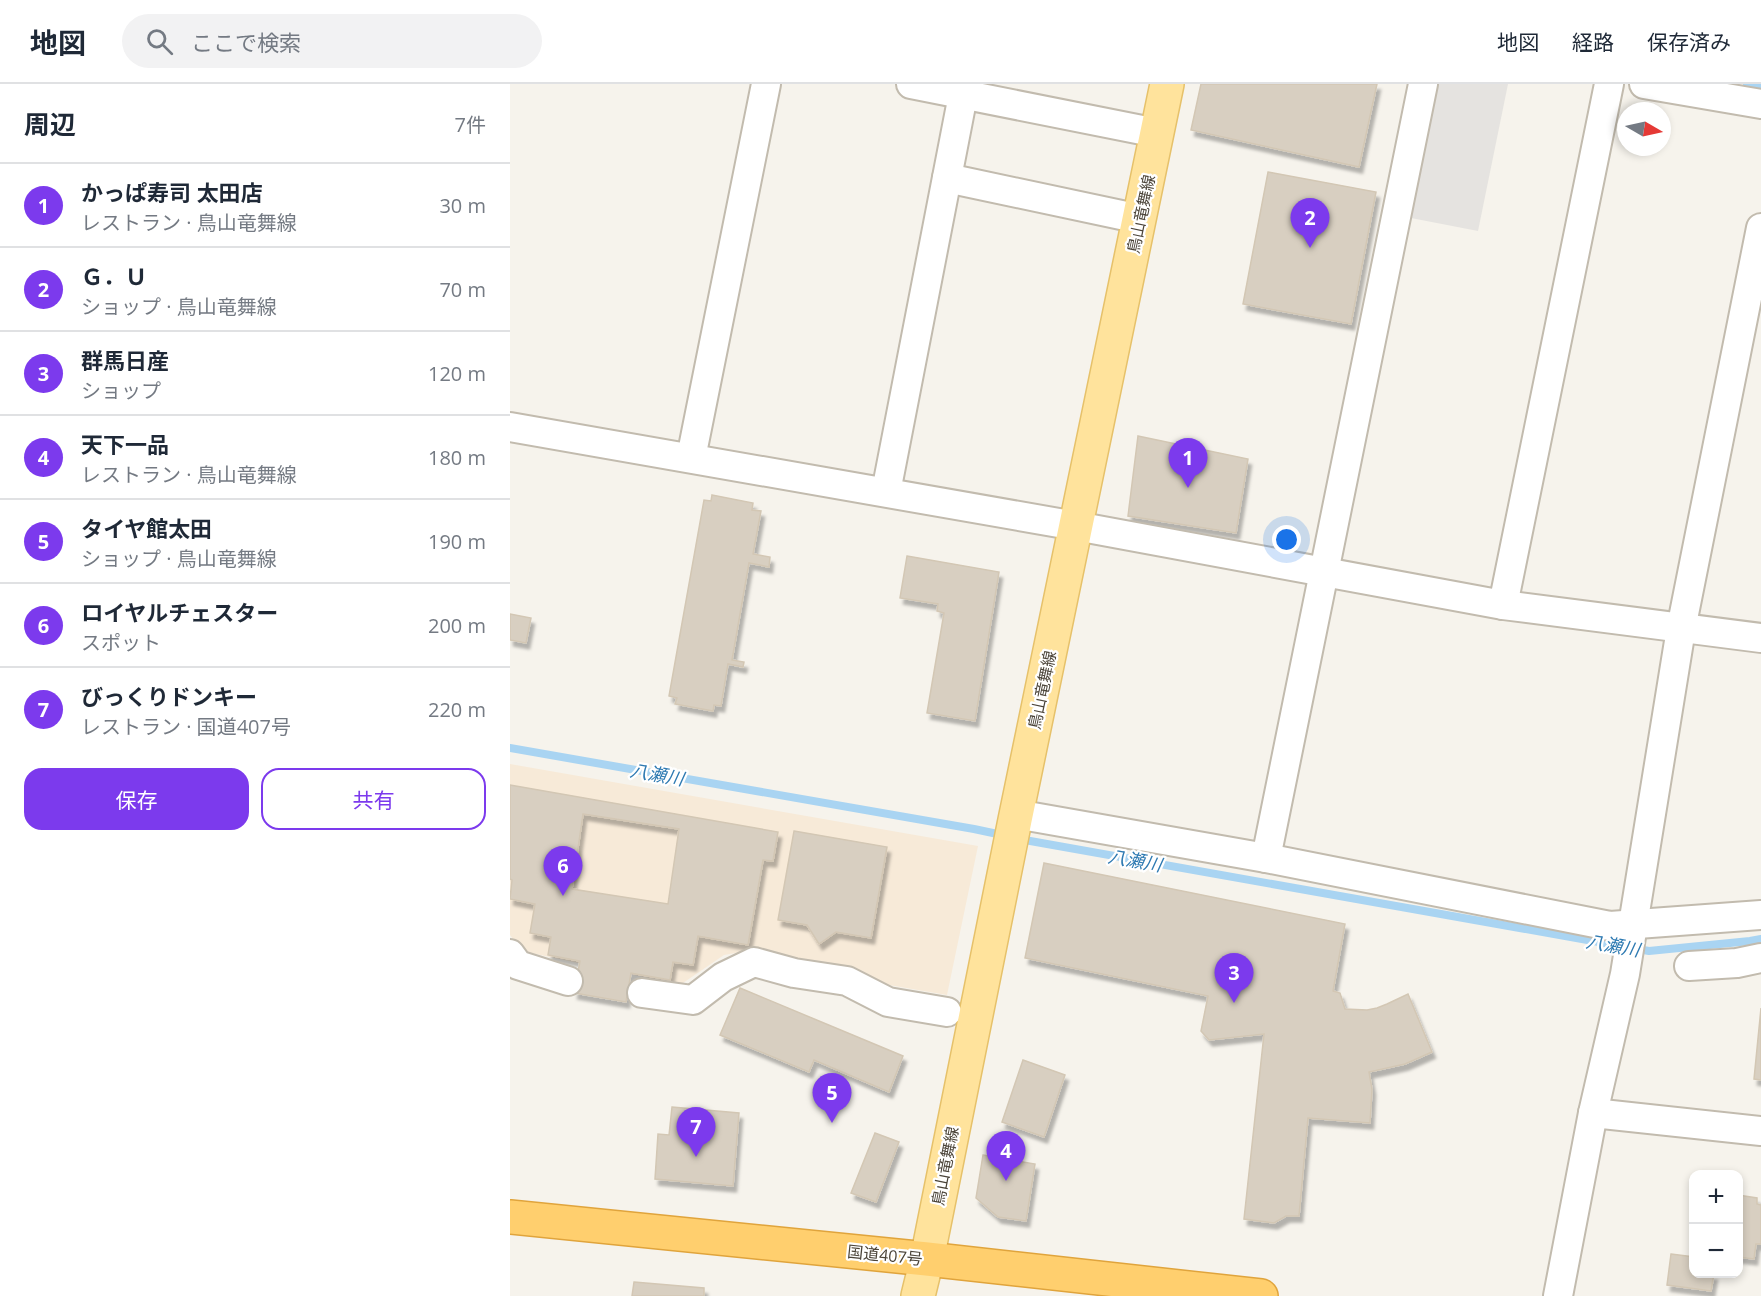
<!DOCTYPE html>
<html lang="ja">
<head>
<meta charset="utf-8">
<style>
  :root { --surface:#fff; --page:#f2f2f3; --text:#1f2937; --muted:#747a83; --line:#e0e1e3; --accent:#7c3aed }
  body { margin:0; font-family:"Open Sans","Noto Sans JP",sans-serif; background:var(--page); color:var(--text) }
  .controls { position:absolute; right:18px; bottom:18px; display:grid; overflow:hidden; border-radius:12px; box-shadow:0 3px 9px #0003 }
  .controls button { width:54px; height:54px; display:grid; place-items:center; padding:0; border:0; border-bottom:2px solid var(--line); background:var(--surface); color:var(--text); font:30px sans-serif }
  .compass { position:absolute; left:1107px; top:18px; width:54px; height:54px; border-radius:50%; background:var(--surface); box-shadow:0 3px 9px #0003; rotate:99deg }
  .you { position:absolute; left:777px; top:456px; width:21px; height:21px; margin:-15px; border:4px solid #fff; border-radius:50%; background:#1a73e8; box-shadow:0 0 0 9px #1a73e833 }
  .badge { display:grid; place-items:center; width:39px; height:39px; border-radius:50%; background:var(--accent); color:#fff; font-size:20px; font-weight:700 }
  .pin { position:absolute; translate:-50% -50px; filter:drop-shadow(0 2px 3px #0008) }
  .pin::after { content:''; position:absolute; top:32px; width:21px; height:18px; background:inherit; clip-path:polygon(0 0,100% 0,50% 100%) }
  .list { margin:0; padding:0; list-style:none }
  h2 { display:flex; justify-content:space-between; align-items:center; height:78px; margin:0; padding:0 24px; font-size:26px }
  h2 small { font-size:20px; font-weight:400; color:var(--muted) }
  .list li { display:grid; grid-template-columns:39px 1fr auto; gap:18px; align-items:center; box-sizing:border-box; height:84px; padding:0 24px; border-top:2px solid var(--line) }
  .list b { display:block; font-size:22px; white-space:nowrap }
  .list p { margin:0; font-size:20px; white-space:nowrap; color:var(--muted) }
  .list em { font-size:20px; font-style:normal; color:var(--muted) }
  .actions { display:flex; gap:12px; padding:18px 24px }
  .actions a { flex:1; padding:14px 0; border:2px solid var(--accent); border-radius:18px; text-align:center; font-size:21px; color:var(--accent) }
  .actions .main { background:var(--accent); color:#fff }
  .icon { flex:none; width:33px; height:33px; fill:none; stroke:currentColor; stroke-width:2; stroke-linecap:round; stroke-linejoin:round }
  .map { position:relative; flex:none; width:1251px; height:1212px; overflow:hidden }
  header { display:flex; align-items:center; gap:36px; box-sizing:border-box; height:84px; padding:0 30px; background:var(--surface); border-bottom:2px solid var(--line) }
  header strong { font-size:28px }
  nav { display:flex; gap:33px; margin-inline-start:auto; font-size:21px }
  .search { width:420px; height:54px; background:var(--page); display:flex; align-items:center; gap:15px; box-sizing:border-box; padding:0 21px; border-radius:33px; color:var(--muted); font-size:22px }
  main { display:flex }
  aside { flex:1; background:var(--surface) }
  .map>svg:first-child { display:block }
  .commercial { fill:#f7ead8 }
  .parking { fill:#e5e3e0 }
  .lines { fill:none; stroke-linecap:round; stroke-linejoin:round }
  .stream { stroke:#a9d4f2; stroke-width:8 }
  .building { fill:#d8cfc1; stroke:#d3c7b4; stroke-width:1.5; fill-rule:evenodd; filter:url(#shadow) }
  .minor-casing { stroke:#c2bbae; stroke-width:32 }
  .major-casing { stroke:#e6c16a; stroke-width:36 }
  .highway-casing { stroke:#e0a43c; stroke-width:36 }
  .minor { stroke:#fff; stroke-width:28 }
  .major { stroke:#ffe39c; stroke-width:33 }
  .highway { stroke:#ffcf6e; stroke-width:33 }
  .labels { text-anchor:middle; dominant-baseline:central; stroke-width:4.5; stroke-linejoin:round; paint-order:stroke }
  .street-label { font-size:16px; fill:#4b4439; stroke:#fff }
  .water-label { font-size:18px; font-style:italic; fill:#2e7ab2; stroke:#fff }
</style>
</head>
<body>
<header>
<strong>地図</strong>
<div class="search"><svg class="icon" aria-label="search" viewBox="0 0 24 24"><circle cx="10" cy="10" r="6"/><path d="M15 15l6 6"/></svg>ここで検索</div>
<nav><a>地図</a><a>経路</a><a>保存済み</a></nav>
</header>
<main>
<aside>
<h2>周辺<small>7件</small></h2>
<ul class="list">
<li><span class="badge">1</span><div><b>かっぱ寿司 太田店</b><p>レストラン · 鳥山竜舞線</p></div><em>30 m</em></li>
<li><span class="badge">2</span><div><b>Ｇ．Ｕ</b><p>ショップ · 鳥山竜舞線</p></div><em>70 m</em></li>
<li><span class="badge">3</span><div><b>群馬日産</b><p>ショップ</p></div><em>120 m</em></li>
<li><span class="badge">4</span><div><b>天下一品</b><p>レストラン · 鳥山竜舞線</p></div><em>180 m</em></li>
<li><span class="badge">5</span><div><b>タイヤ館太田</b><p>ショップ · 鳥山竜舞線</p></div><em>190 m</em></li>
<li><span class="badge">6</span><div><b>ロイヤルチェスター</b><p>スポット</p></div><em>200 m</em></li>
<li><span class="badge">7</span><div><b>びっくりドンキー</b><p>レストラン · 国道407号</p></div><em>220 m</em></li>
</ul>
<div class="actions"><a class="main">保存</a><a>共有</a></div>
</aside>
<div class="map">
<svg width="1251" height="1212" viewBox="0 0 1251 1212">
  <defs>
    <filter id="shadow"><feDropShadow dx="3.5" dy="6" stdDeviation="1.5" flood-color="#0004"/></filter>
  </defs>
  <rect width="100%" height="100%" fill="#f6f3ec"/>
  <!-- commercial -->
  <path class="commercial" d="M0 680 468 762 437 911 379 901 337 886 248 865 214 871 170 901 12 867 0 851Z"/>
  <!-- parking -->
  <path class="parking" d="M928 0H998L968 147 901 134Z"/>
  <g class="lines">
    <!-- stream -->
    <g class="stream">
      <path d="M1237 0 1251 3"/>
      <path d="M0 664 464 745 497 752"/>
      <path d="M509 755 1139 867 1240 857 1251 855"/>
    </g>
  </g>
  <!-- building -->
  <g class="building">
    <path d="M691 0H867L849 83 681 46Z"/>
    <path d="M758 88 866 108 841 240 733 220Z"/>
    <path d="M628 352 738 375 726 449 618 432Z"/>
    <path d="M202 411 243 419 242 426 251 427 243 470 260 473 259 483 239 479 222 576 234 578 233 583 218 580 211 622 204 621 203 627 165 620 167 614 159 612 194 416 201 417Z"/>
    <path d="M397 472 489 488 465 637 417 629 434 529 427 527 428 520 390 514Z"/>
    <path d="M0 530 21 534 16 559 0 556Z"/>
    <path d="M0 701 268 748 263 777 253 776 238 861 188 852 183 881 163 878 160 896 121 889 116 918 64 909 70 877 38 871 41 853 20 849 25 820 0 815 2 796 0 795ZM73 730 169 745 158 820 62 805Z"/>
    <path d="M284 747 377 763 361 854 326 848 309 860 297 841 268 836Z"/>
    <path d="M534 779 835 840 823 907 830 909 835 925 857 926 867 924 877 920 898 910 922 968 895 980 859 988 862 1005 860 1039 798 1034 789 1132H776L764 1139 734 1135 754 950 699 956 691 947 698 912 515 874Z"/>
    <path d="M230 904 393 972 379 1008 304 976 299 988 210 951Z"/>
    <path d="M1251 924V996L1244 995Z"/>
    <path d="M513 976 555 991 534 1053 492 1038Z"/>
    <path d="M162 1023 229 1029 223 1102 145 1095 148 1050 159 1051Z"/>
    <path d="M365 1049 389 1058 366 1118 341 1109Z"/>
    <path d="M473 1071 525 1080 516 1137 488 1133 466 1114Z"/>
    <path d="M1228 1111 1247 1114V1120L1251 1121V1160H1246L1244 1175 1228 1173Z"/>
    <path d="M1161 1170 1184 1173V1190H1204L1201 1207 1157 1201Z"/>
    <path d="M124 1198 194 1204V1212H122Z"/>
  </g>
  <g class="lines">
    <!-- minor casing -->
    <g class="minor-casing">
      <g id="minor">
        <path d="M401 0 647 49"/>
        <path d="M1134 0 1251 20"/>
        <path d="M437 94 630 135"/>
        <path d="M0 343 566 442 993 521 1251 554"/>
        <path d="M181 374 256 0"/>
        <path d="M376 408 453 11"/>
        <path d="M993 521 1099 0"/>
        <path d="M506 730 756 774 1100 842 1251 831"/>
        <path d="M756 774 913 0"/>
        <path d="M0 870 8 881 58 897"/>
        <path d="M1179 882 1227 879 1251 874"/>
        <path d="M132 909 183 916 213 893 244 878 284 889 337 897 378 918 437 928"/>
        <path d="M1083 1029 1251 1047"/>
        <path d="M1048 1212 1083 1029 1115 890 1171 545 1251 144"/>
      </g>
    </g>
    <!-- major casing -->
    <g class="major-casing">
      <path id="major" d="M408 1212 417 1175 505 736 657 0"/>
    </g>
    <!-- highway casing -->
    <g class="highway-casing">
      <path id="highway" d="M0 1133 417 1175 751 1212"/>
    </g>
    <!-- minor -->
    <use href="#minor" class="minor"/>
    <!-- major -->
    <use href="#major" class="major"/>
    <!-- highway -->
    <use href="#highway" class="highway"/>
  </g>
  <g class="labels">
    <!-- street labels -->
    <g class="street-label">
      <text transform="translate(631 130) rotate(-78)">鳥山竜舞線</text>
      <text transform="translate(532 606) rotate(-78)">鳥山竜舞線</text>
      <text transform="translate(435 1082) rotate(-79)">鳥山竜舞線</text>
      <text transform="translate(375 1171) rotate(6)">国道407号</text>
    </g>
    <!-- water labels -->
    <g class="water-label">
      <text transform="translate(147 690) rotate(10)">八瀬川</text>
      <text transform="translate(625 776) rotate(10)">八瀬川</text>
      <text transform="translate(1103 861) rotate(10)">八瀬川</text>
    </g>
  </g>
</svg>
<div class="controls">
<button>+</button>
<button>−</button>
</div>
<svg class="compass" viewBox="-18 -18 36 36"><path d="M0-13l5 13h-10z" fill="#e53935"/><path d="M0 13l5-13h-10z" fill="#747a83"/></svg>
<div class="you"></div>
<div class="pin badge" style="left:678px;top:404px">1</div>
<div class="pin badge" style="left:800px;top:164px">2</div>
<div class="pin badge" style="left:724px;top:919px">3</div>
<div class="pin badge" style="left:496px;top:1097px">4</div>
<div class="pin badge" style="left:322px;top:1039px">5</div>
<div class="pin badge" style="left:53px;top:812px">6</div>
<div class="pin badge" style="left:186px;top:1073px">7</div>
</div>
</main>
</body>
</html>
